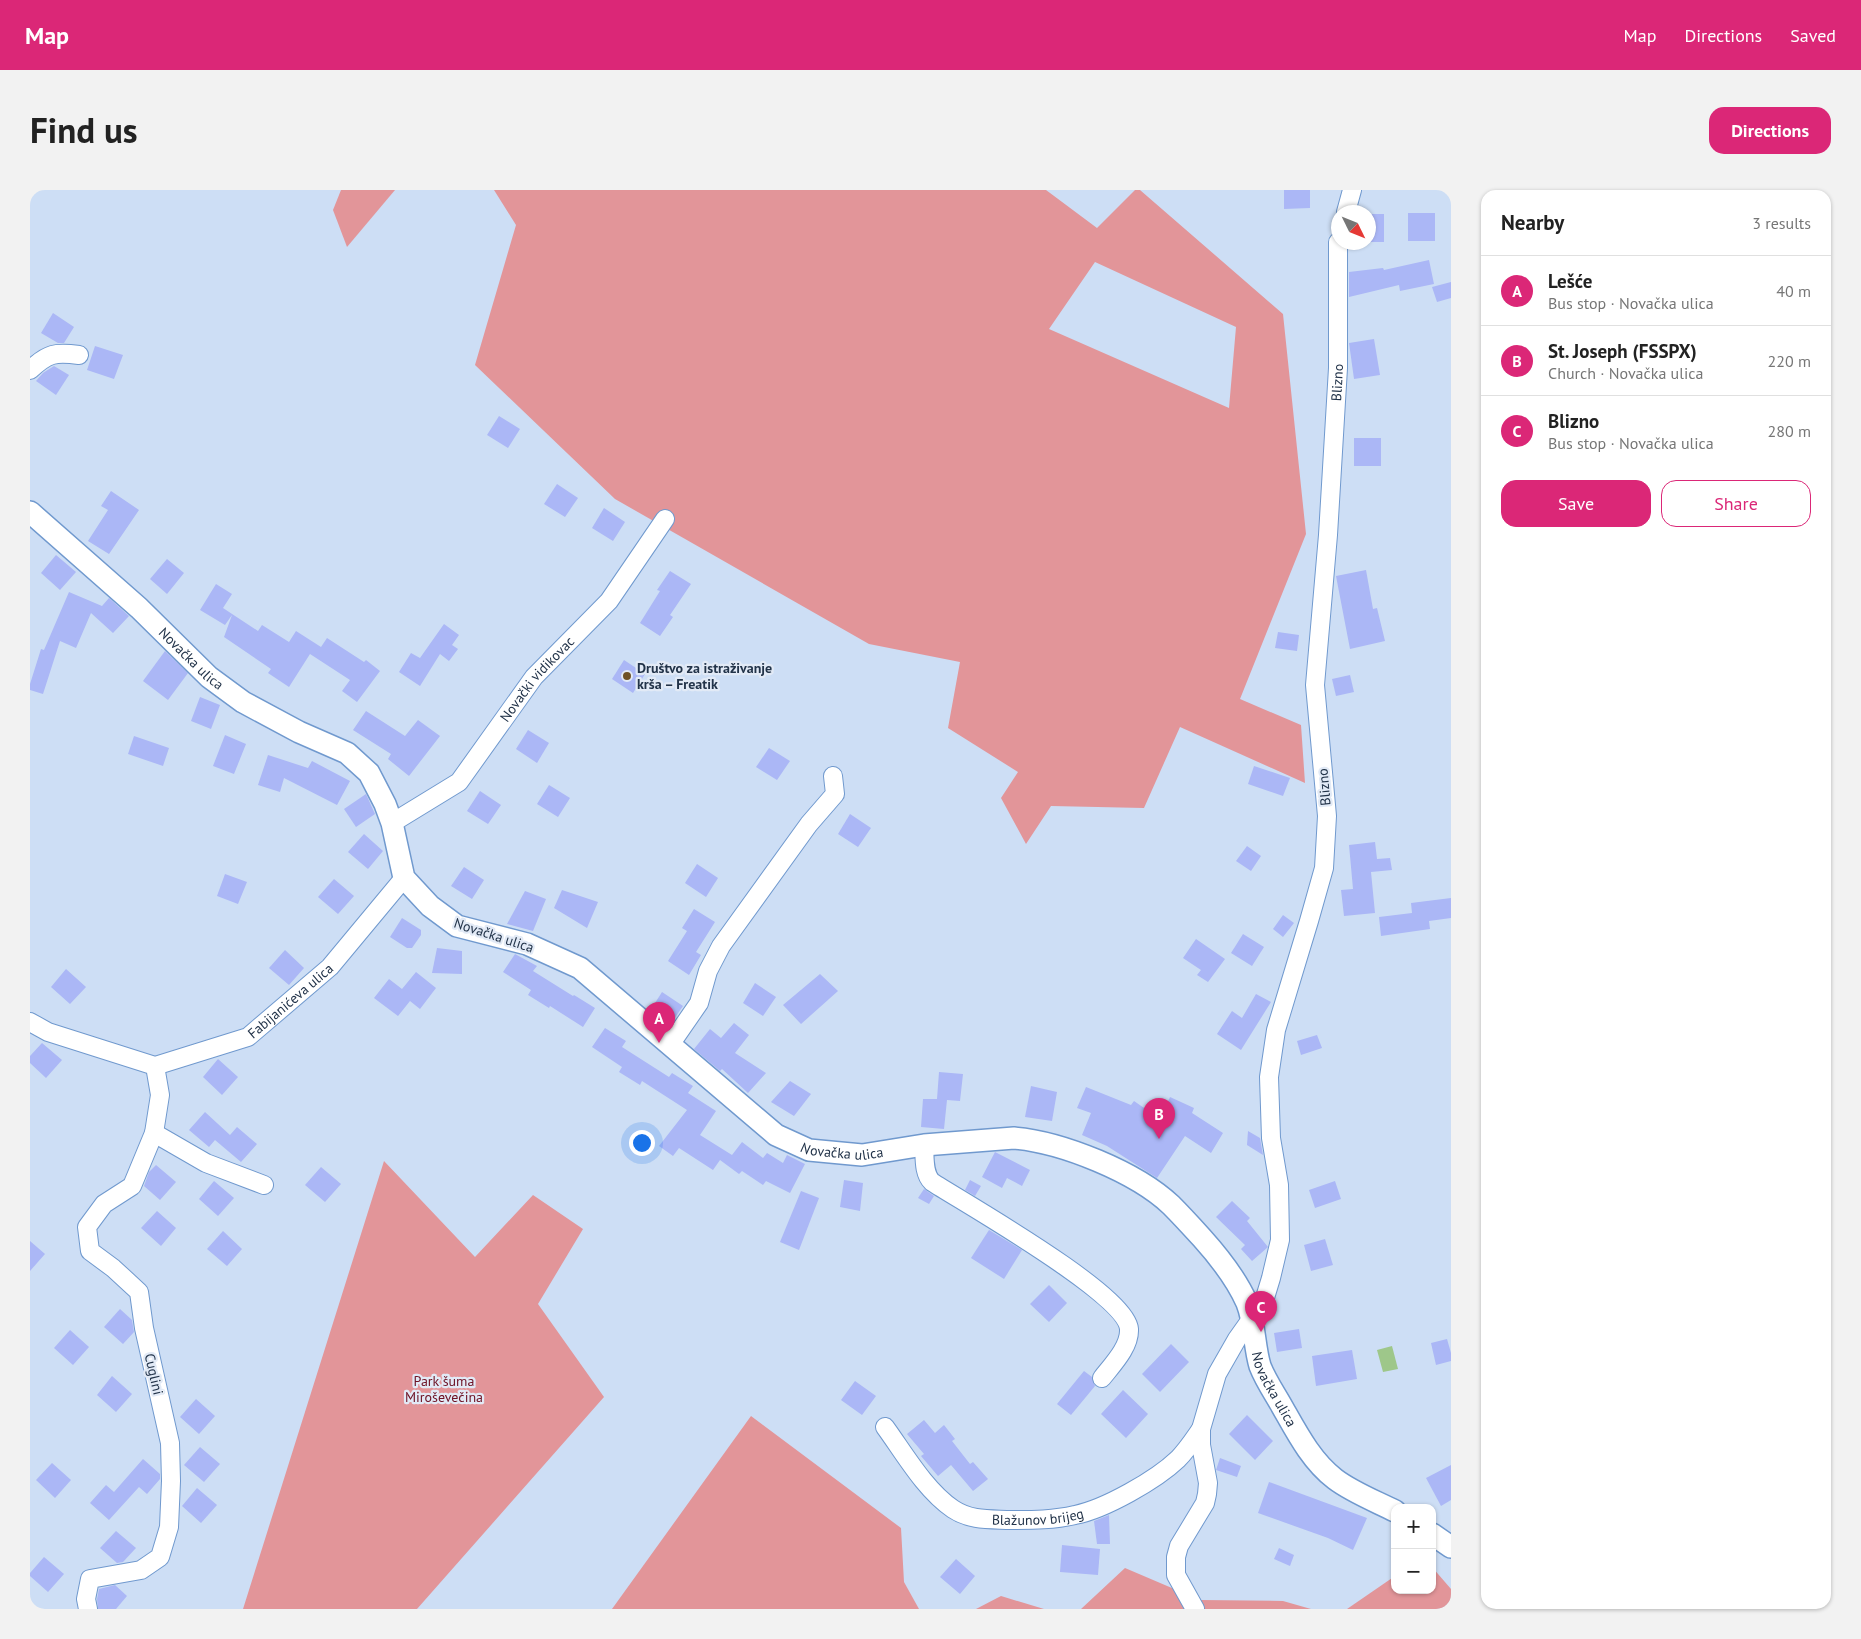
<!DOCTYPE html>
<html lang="en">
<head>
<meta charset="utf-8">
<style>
  :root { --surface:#fff; --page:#f2f2f2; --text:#222; --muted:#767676; --line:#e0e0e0; --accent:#db2777 }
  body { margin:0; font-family:"PT Sans",sans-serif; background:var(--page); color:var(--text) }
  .controls { position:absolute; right:15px; bottom:15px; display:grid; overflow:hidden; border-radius:10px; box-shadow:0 1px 4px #0004 }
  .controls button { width:45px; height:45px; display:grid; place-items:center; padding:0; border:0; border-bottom:1px solid var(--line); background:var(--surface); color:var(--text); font:25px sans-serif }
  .compass { position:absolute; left:1301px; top:15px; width:45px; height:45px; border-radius:50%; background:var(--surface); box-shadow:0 1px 4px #0004; rotate:133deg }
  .you { position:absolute; left:611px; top:952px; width:18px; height:18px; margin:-12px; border:4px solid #fff; border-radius:50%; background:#1a73e8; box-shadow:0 0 0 8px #1a73e833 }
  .badge { display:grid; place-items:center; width:32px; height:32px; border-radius:50%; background:var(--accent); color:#fff; font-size:16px; font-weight:700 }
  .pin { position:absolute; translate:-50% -41px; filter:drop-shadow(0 1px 2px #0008) }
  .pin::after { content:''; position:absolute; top:26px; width:18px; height:15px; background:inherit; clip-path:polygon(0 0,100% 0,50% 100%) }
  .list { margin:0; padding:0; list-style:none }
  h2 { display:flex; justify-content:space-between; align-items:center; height:65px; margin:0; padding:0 20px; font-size:21px }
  h2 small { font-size:16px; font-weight:400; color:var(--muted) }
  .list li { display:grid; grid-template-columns:32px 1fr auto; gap:15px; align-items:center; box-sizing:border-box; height:70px; padding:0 20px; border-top:1px solid var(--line) }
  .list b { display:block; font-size:19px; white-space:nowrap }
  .list p { margin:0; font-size:16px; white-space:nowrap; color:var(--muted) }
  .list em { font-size:16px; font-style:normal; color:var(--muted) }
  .actions { display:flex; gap:10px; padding:15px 20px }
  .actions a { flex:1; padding:11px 0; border:1px solid var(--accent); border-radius:15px; text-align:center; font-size:18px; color:var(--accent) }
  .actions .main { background:var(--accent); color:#fff }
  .map { position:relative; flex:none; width:1421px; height:1419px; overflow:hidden; border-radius:15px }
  header { display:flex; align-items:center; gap:30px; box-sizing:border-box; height:70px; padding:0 25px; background:var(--accent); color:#fff }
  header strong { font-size:24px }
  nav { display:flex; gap:28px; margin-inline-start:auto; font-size:18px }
  .intro { display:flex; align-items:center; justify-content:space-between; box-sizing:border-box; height:120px; padding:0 30px }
  h1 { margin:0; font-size:35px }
  .button { padding:12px 22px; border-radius:15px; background:var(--accent); color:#fff; font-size:18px; font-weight:700 }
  main { display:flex; gap:30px; padding:0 30px }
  aside { flex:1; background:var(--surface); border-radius:15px; box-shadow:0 1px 4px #0004 }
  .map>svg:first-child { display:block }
  .forest { fill:#e29599; fill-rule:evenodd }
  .water { fill:#9ec78a }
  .building { fill:#abb7f6 }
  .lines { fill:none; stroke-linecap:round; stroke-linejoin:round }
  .minor-casing { stroke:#7099ce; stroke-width:20 }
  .tertiary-casing { stroke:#7099ce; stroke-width:24 }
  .minor { stroke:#fff; stroke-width:18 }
  .tertiary { stroke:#fff; stroke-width:21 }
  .poi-dot { fill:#6f5226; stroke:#e2eaf6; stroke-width:2 }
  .labels { text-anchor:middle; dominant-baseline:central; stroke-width:4.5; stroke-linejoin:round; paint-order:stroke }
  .street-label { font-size:14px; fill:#223349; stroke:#e2eaf6 }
  .poi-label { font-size:14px; font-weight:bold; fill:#223349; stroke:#e2eaf6; text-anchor:start }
  .park-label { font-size:14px; fill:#6d1124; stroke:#e2eaf6 }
</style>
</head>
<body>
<header>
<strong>Map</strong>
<nav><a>Map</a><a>Directions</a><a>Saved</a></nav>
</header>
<div class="intro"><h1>Find us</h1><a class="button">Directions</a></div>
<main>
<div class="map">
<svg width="1421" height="1419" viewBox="0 0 1421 1419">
  <rect width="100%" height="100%" fill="#cddef5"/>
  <!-- forest -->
  <g class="forest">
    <path d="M311 0H365L317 57 303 20Z"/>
    <path d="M464 0H1016L1067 38 1105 0H1110L1253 124 1276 344 1210 509 1271 535 1275 593 1150 537 1114 618 1021 616 996 654 971 608 988 582 918 538 930 472 839 454 585 309 445 175 486 35ZM1065 72 1206 137 1199 218 1019 139Z"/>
    <path d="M354 971 445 1067 503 1005 553 1039 508 1114 574 1207 387 1419H213Z"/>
    <path d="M721 1226 871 1338 874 1392 889 1419H582Z"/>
    <path d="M1402 1377 1421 1399V1419H1317L1365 1386V1400H1402Z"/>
    <path d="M1095 1378 1170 1410 1253 1411 1281 1419H1051Z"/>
    <path d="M971 1406 1014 1419H946Z"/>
  </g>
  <!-- water -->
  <path class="water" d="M1362 1156 1368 1179 1353 1182 1347 1160Z"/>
  <!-- building -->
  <g class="building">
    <path d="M1254 0H1280V18L1254 19Z"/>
    <rect x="1378" y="23" width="27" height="28"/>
    <rect x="1338" y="24" width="16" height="28"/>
    <path d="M1399 70 1404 94 1370 101 1369 95 1319 107V82L1353 78 1354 80Z"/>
    <path d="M1421 92V108L1407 112 1402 97Z"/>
    <path d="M23 123 44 137 34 153H28L11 143Z"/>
    <path d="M1344 149 1350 185 1324 189 1319 153Z"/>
    <path d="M65 156 93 165 84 189 57 180Z"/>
    <path d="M24 176 39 185 26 205 6 191 13 183Z"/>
    <path d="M469 226 490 239 478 258 457 245Z"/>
    <rect x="1324" y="248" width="27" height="28"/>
    <path d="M527 294 548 308 535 327 514 314Z"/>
    <path d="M81 301 109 320 79 364 58 351 78 320 71 316Z"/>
    <path d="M574 318 595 332 583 351 562 338Z"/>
    <path d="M26 365 46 382 30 400 11 383Z"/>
    <path d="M137 369 154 383 137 404 120 389Z"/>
    <path d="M1336 380 1343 419 1347 418 1355 451 1320 459 1306 386Z"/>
    <path d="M640 381 661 394 640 425 643 427 630 446 610 433 630 401 627 400Z"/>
    <path d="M186 394 202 404 193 418 228 441 232 435 259 452 266 441 291 457 297 448 334 472 336 470 350 481 327 512 312 501 320 490 280 464 259 497 238 483 241 479 194 447 202 425 195 435 170 420Z"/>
    <path d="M39 402 72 416 79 408 99 426 83 443 61 423 46 458 30 451 13 504 0 500V494L11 459 14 460Z"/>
    <path d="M414 434 429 445 422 455 428 459 419 471 410 464 390 496 369 482 381 463 390 468Z"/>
    <path d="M1248 442 1269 445 1267 461 1245 458Z"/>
    <path d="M135 461 158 483 138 510 113 491Z"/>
    <path d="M594 470 615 484 603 503 582 489Z"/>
    <path d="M1320 485 1324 502 1306 506 1302 489Z"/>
    <path d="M170 507 190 515 181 539 161 531Z"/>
    <path d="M336 521 375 546 388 530 410 546 379 586 358 569 361 564 323 540Z"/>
    <path d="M498 540 519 553 507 573 486 559Z"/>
    <path d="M195 545 216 554 204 584 183 576Z"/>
    <path d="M104 546 139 558 133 576 98 564Z"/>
    <path d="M739 558 760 571 747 590 726 577Z"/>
    <path d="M238 565 278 578 282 571 320 591 307 615 254 588 250 602 228 595Z"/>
    <path d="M1224 576 1260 588 1253 606 1218 594Z"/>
    <path d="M519 595 540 608 528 627 507 614Z"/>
    <path d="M450 601 471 615 458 634 437 621Z"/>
    <path d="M336 604 345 624 326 637 314 619Z"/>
    <path d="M820 624 841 638 828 657 808 644Z"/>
    <path d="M334 644 353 661 338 679 318 662Z"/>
    <path d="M1345 652 1347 669 1360 668 1362 680 1341 682 1345 723 1314 726 1311 700 1323 699 1319 655Z"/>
    <path d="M1217 656 1231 666 1221 681 1206 671Z"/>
    <path d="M667 674 688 688 676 707 655 693Z"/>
    <path d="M434 677 454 690 442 709 421 696Z"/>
    <path d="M195 684 217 692 208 714 187 706Z"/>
    <path d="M304 689 324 706 308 724 288 707Z"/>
    <path d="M532 700 568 712 557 738 524 718Z"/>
    <path d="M495 701 516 709 503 741 477 734Z"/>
    <path d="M1421 708V728L1399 731 1400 739 1351 746 1349 727 1382 723 1381 713Z"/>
    <path d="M664 719 685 732 666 762 671 765 659 785 638 771 657 741 652 738Z"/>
    <path d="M1253 725 1264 733 1253 747 1243 739Z"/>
    <path d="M372 728 391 740V745L382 758H377L360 747Z"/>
    <path d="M1213 744 1234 757 1222 776 1201 763Z"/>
    <path d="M1166 749 1195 769 1178 792 1167 785 1171 780 1153 768Z"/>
    <path d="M407 758 432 761V784L402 783Z"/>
    <path d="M255 760 274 778 259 795 239 778Z"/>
    <path d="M485 764 507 776 503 781 543 806 544 805 565 818 553 837 520 816 519 818 498 805 501 800 473 782Z"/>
    <path d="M36 779 56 797 40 814 21 797Z"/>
    <path d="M386 782 406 798 390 819 380 811 368 826 344 808 359 789 372 799Z"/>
    <path d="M790 784 808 801 771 834 753 815Z"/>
    <path d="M725 793 746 807 733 826 713 813Z"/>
    <path d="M632 802 653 816 640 835 620 821Z"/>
    <path d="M1226 804 1241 812 1211 860 1187 844 1202 821 1212 828Z"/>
    <path d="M704 833 719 845 705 863 736 883 718 903 692 879 690 881 664 859 680 839 691 848Z"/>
    <path d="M575 838 596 851 592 857 639 887 642 883 663 896 658 903 686 921 670 945 702 965 712 952 733 968 737 963 753 973 757 965 775 974 760 1003 736 991 733 995 712 981 709 984 690 970 683 980 649 958 643 966 629 956 657 920 612 891 610 895 589 882 592 877 562 857Z"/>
    <path d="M1287 845 1292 858 1271 865 1267 851Z"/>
    <path d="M12 853 32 870 16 888 0 873V866Z"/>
    <path d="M188 869 208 887 192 905 173 887Z"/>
    <path d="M909 882 933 884 930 911 917 910 914 939 891 937 893 909H907Z"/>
    <path d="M760 891 781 904 764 926 741 912Z"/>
    <path d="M1001 896 1027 902 1022 931 995 927Z"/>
    <path d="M1056 897 1101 915 1104 911 1130 929 1140 907 1164 918 1162 923 1193 943 1181 963 1155 946 1127 988 1077 956 1052 945 1061 923 1047 918Z"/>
    <path d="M175 922 200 945 207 937 227 954 211 972 185 950 179 957 159 940Z"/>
    <path d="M1218 941 1230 948 1233 965 1217 955Z"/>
    <path d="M965 962 1000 980 992 996 977 988 972 998 952 987Z"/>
    <path d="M126 975 146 992 130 1010 114 996 119 982Z"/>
    <path d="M291 977 311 994 295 1012 275 995Z"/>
    <path d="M814 990 833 993 830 1021 810 1017Z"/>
    <path d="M940 990 951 996 945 1006 935 1000Z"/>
    <path d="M184 991 204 1008 188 1026 169 1009Z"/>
    <path d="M1305 991 1311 1009 1285 1018 1279 1000Z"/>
    <path d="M894 999 904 1006 899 1014 888 1008Z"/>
    <path d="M771 1001 789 1008 769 1060 750 1052Z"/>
    <path d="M1202 1011 1220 1028 1217 1031 1238 1057 1222 1071 1211 1059 1215 1055 1186 1027Z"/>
    <path d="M127 1021 146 1038 131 1056 111 1038Z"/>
    <path d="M959 1040 992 1060 974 1089 941 1068Z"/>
    <path d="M193 1041 212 1059 197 1076 177 1059Z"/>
    <path d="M1295 1049 1303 1075 1281 1081 1274 1055Z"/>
    <path d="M0 1051 15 1064 0 1081Z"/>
    <path d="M1019 1095 1037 1113 1019 1132 1000 1114Z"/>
    <path d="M90 1119 102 1130 104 1142 93 1154 74 1137Z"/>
    <path d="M1269 1139 1272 1158 1247 1162 1244 1143Z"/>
    <path d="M40 1140 59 1157 43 1175 24 1158Z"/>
    <path d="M1417 1149 1421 1163V1171L1406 1175 1401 1153Z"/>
    <path d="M1141 1154 1159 1172 1130 1202 1112 1184Z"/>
    <path d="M1322 1160 1327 1189 1286 1196 1282 1166Z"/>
    <path d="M1054 1181 1062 1187 1065 1196 1041 1225 1027 1214Z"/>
    <path d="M82 1186 102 1204 86 1222 67 1205Z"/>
    <path d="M825 1191 846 1206 832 1225 811 1210Z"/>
    <path d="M1093 1200 1118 1224 1096 1248 1071 1224Z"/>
    <path d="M166 1209 185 1226 169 1244 150 1227Z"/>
    <path d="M1217 1225 1243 1251 1225 1270 1199 1244Z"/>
    <path d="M894 1230 905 1243 914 1235 925 1249 922 1251 940 1274 943 1272 958 1289 943 1301 921 1275 908 1286 891 1266 894 1264 877 1244Z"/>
    <path d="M170 1257 190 1274 174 1292 154 1275Z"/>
    <path d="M1190 1268 1211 1276 1207 1287 1186 1280Z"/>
    <path d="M113 1269 130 1284V1289L117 1304 109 1297 79 1330 60 1313 76 1295 84 1302Z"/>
    <path d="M22 1273 41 1290 25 1308 6 1290Z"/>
    <path d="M1421 1275V1310L1411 1316 1396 1288Z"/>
    <path d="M1239 1292 1337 1328 1323 1360 1298 1348 1228 1323Z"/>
    <path d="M167 1298 187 1315 171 1333 152 1316Z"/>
    <path d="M1079 1325 1080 1354H1067L1064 1331Z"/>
    <path d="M86 1341 106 1358 93 1372 87 1373 70 1358Z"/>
    <path d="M1032 1355 1070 1359 1068 1385 1030 1382Z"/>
    <path d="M1249 1358 1264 1365 1260 1376 1244 1369Z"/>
    <path d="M14 1367 34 1384 18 1402 0 1386V1383Z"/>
    <path d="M926 1369 945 1386 930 1404 910 1387Z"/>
    <path d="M85 1395 97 1406 86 1419H68L67 1409 69 1399Z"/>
  </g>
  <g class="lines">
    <!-- minor casing -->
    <g class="minor-casing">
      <g id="minor">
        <path d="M1316 22 1322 0"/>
        <path d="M0 180C18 163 25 162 49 165"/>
        <path id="s1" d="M362 633 429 592 504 487 579 411 635 329"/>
        <path id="s2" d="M0 832 18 842 125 876 218 847 300 777 374 688"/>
        <path d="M640 855 669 813 678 781 691 756 779 634 805 604 803 586"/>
        <path d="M124 943 176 973 234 995"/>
        <path d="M894 955C895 967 893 983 902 992 936 1014 1096 1104 1099 1139 1100 1157 1082 1175 1072 1188"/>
        <path id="s3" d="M855 1237C874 1263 895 1300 923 1319 941 1331 960 1329 981 1330 1003 1330 1024 1330 1045 1325 1075 1319 1126 1290 1148 1269 1157 1260 1164 1249 1171 1239"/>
        <path d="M58 1419 56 1409 60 1389 111 1380 130 1367 139 1337 141 1291 140 1253 114 1138 109 1102 83 1078 60 1061 57 1037 74 1014 102 996 124 943 130 905 125 876"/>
        <path id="s4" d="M1165 1419 1146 1385V1367L1149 1356 1175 1313 1177 1304 1178 1293 1171 1255V1239L1187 1184 1207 1149 1234 1111 1241 1088 1250 1050 1249 995 1241 948 1239 887 1246 840 1279 731 1294 678 1297 626 1285 495 1298 345 1308 178V52"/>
      </g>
    </g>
    <!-- tertiary casing -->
    <g class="tertiary-casing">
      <g id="tertiary">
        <path id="s5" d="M0 322 109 418 179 487 213 512 269 542 317 563 339 583 355 614 362 633 374 688 400 716 427 736 497 754 550 778 746 945 779 960 832 965 894 955 984 948C1032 952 1106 982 1141 1015 1152 1026 1162 1037 1172 1048 1190 1068 1206 1088 1217 1113 1225 1133 1224 1156 1230 1176 1235 1189 1243 1201 1250 1213 1265 1239 1280 1270 1305 1289 1322 1302 1345 1311 1365 1321"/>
        <path d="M1402 1344 1421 1357"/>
      </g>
    </g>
    <!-- minor -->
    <use href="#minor" class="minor"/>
    <!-- tertiary -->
    <use href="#tertiary" class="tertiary"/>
  </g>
  <!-- markers -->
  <circle class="poi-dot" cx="597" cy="486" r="5"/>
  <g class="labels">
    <!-- street labels -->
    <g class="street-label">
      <text stroke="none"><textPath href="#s4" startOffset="1268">Blizno</textPath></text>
      <text stroke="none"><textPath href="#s5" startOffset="218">Novačka ulica</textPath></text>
      <text stroke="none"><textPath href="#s1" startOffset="208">Novački vidikovac</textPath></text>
      <text transform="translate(1294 597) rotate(-95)">Blizno</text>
      <text transform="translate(464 745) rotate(18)">Novačka ulica</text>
      <text stroke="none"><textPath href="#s2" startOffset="286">Fabijanićeva ulica</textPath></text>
      <text stroke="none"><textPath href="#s5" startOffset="1072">Novačka ulica</textPath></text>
      <text transform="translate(124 1184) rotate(77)">Cuglini</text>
      <text stroke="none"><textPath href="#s5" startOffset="1634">Novačka ulica</textPath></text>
      <text stroke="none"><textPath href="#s3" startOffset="194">Blažunov brijeg</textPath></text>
    </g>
    <!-- poi labels -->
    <g class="poi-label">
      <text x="607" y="478">Društvo za istraživanje<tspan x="607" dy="16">krša – Freatik</tspan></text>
    </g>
    <!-- park labels -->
    <g class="park-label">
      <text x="414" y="1191">Park šuma<tspan x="414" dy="16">Miroševečina</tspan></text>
    </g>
  </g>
</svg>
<div class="controls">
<button>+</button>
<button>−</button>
</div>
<svg class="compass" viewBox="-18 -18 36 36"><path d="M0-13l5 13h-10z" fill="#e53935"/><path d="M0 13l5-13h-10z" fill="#767676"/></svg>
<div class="you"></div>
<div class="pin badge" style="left:629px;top:853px">A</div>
<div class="pin badge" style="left:1129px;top:949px">B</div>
<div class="pin badge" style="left:1231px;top:1142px">C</div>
</div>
<aside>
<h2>Nearby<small>3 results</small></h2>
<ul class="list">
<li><span class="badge">A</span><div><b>Lešće</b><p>Bus stop · Novačka ulica</p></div><em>40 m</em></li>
<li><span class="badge">B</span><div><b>St. Joseph (FSSPX)</b><p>Church · Novačka ulica</p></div><em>220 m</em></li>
<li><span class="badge">C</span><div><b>Blizno</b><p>Bus stop · Novačka ulica</p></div><em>280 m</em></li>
</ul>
<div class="actions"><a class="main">Save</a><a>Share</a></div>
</aside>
</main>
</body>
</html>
